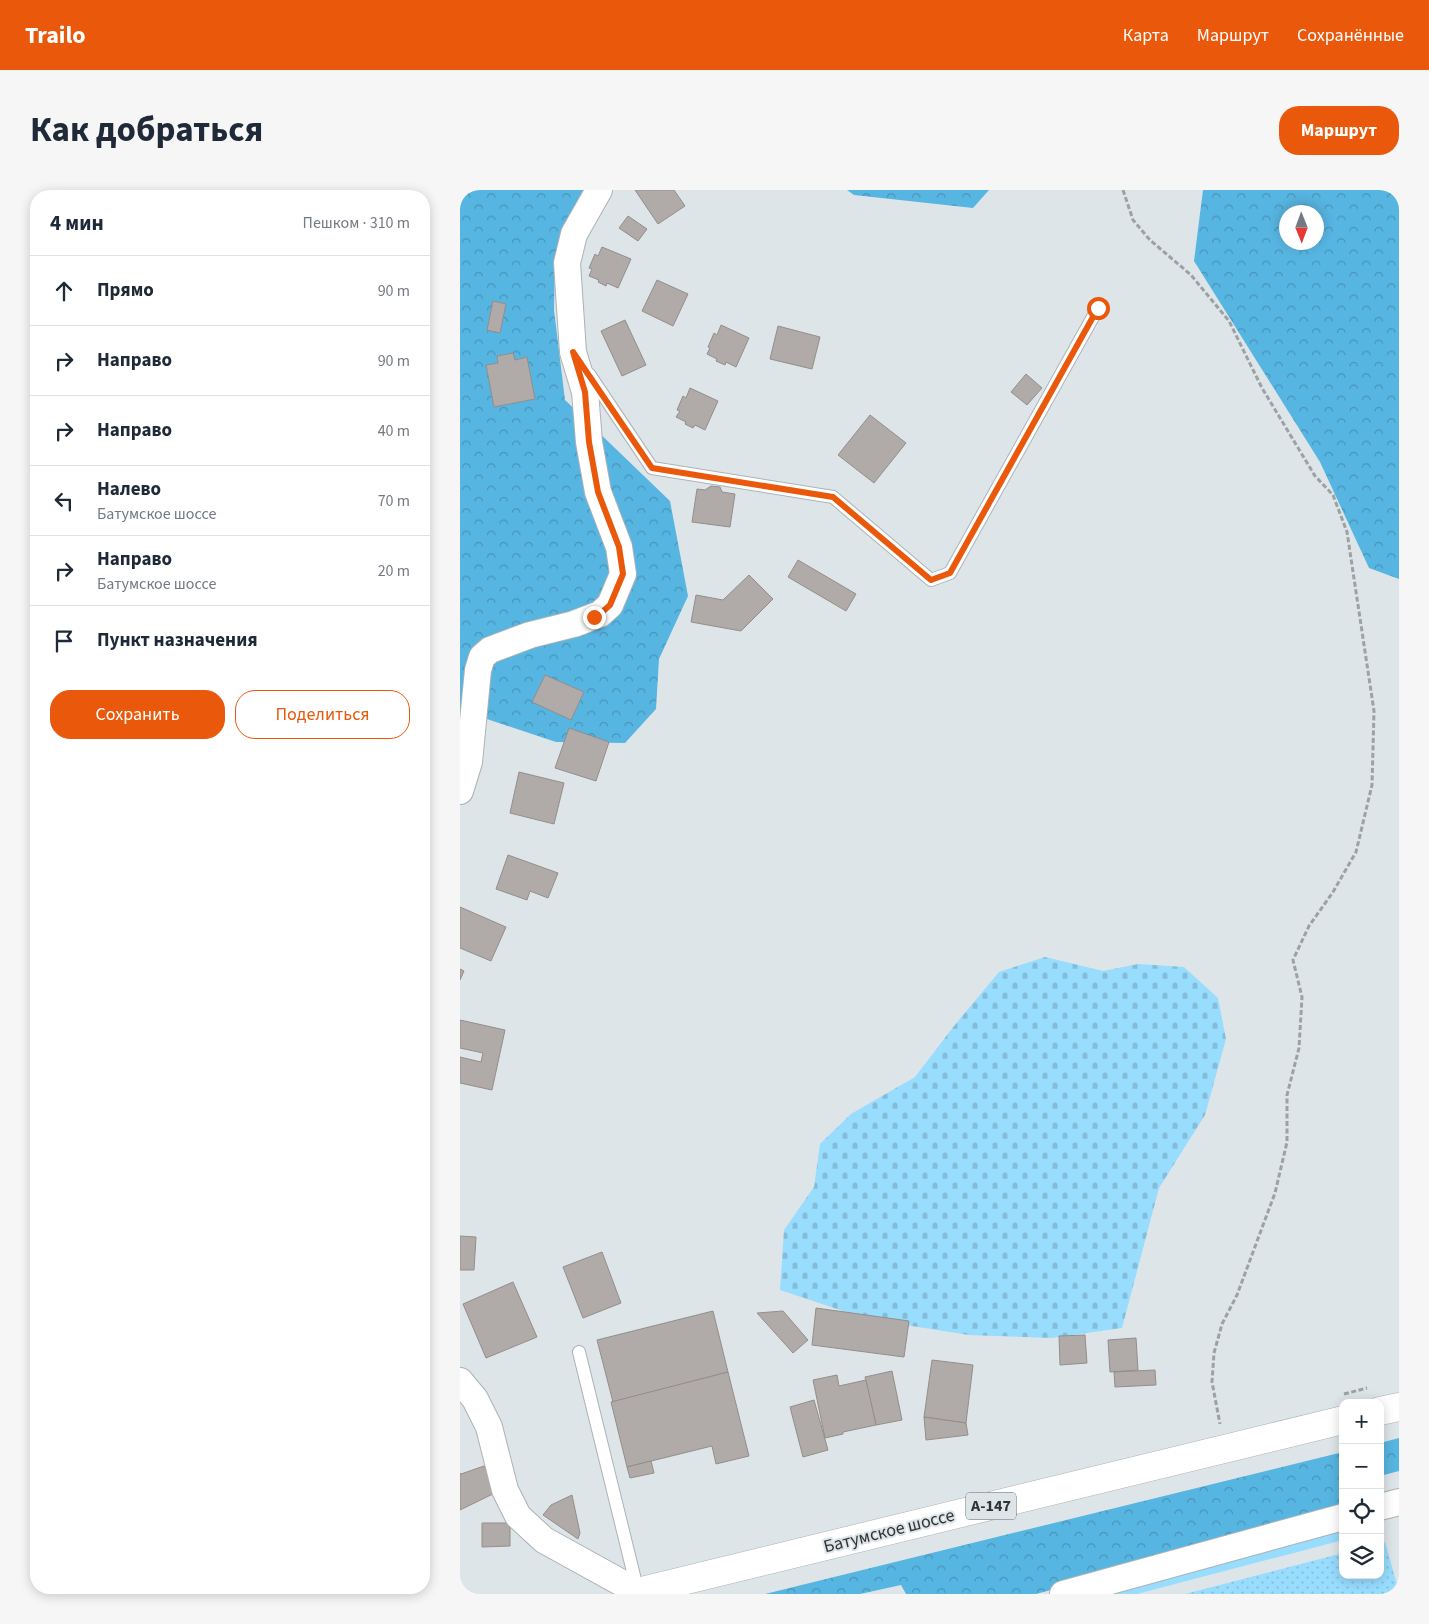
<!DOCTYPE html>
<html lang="ru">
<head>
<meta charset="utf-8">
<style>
  :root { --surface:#fff; --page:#f6f6f7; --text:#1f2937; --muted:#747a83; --line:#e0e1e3; --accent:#ea580c }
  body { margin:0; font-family:"Source Sans 3",sans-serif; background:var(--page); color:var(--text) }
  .controls { position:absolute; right:15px; bottom:15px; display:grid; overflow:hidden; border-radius:10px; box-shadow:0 2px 12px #0003 }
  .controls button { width:45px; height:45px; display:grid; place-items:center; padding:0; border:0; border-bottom:1px solid var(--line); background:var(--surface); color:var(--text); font:25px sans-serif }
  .compass { position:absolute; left:819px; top:15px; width:45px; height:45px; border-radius:50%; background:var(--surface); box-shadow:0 2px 12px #0003; rotate:179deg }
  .stop { position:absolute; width:15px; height:15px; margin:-11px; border:4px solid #ea580c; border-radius:50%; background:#fff }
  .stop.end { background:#ea580c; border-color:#fff; box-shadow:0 1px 5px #0008 }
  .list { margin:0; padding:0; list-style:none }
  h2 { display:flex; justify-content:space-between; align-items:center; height:65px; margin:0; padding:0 20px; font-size:21px }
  h2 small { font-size:16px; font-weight:400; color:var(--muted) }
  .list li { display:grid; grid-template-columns:32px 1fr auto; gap:15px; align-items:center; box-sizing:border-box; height:70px; padding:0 20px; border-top:1px solid var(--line) }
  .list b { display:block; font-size:19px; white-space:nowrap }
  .list p { margin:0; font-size:16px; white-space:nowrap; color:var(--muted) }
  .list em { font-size:16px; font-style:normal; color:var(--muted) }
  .actions { display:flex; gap:10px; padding:15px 20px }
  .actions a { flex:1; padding:11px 0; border:1px solid var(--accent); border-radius:20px; text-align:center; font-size:18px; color:var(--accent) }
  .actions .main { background:var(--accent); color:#fff }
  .icon { flex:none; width:28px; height:28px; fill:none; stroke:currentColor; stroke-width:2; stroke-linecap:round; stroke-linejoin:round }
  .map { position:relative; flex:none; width:939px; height:1404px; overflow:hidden; border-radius:20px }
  header { display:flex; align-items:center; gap:30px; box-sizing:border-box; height:70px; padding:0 25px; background:var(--accent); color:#fff }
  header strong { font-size:24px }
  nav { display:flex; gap:28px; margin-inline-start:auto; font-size:18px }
  .intro { display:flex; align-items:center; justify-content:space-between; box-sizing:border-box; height:120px; padding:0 30px }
  h1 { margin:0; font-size:35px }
  .button { padding:12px 22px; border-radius:20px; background:var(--accent); color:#fff; font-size:18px; font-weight:700 }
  main { display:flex; gap:30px; padding:0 30px }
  aside { flex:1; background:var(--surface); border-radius:20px; box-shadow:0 2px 12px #0003 }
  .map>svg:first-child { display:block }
  .grass { fill:#98dcfe }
  .forest { fill:url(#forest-crowns); fill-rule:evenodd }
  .cemetery { fill:url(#cemetery-stones) }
  .park { fill:url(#park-dots) }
  .building { fill:#b0aaa9; stroke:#948d8c }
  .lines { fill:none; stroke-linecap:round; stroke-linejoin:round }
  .service-casing { stroke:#acb2b5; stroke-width:14 }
  .minor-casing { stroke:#acb2b5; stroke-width:28 }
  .trunk-casing { stroke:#acb2b5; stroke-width:29 }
  .path { stroke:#9ca1a3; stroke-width:3; stroke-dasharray:5 2.5; stroke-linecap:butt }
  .service { stroke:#fff; stroke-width:12 }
  .minor { stroke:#fff; stroke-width:26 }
  .trunk { stroke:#fff; stroke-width:28 }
  .route { stroke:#ea580c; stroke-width:6 }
  .labels { text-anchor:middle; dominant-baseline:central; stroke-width:4; stroke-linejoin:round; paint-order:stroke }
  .shield { fill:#dee5e8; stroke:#64686a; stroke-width:1 }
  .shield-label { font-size:16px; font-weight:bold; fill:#303334 }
  .street-label { font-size:18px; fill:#303334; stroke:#dee5e8 }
</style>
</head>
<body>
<header>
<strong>Trailo</strong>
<nav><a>Карта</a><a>Маршрут</a><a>Сохранённые</a></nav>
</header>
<div class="intro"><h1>Как добраться</h1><a class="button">Маршрут</a></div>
<main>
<aside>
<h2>4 мин<small>Пешком · 310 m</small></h2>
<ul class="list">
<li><svg class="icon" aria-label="ahead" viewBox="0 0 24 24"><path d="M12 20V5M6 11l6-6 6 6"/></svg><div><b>Прямо</b></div><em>90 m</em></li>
<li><svg class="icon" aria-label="right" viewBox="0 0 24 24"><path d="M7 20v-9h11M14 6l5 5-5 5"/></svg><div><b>Направо</b></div><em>90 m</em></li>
<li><svg class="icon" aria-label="right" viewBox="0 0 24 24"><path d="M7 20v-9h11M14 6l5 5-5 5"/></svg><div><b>Направо</b></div><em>40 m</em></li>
<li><svg class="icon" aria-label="left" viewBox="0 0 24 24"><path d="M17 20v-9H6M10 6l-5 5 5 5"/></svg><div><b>Налево</b><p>Батумское шоссе</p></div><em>70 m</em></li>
<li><svg class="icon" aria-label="right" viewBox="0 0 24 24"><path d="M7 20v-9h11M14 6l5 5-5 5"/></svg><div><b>Направо</b><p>Батумское шоссе</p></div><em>20 m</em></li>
<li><svg class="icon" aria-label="arrive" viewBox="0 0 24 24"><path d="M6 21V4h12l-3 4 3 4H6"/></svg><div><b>Пункт назначения</b></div></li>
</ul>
<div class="actions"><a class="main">Сохранить</a><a>Поделиться</a></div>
</aside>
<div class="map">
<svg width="939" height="1404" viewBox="0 0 939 1404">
  <defs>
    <pattern id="forest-crowns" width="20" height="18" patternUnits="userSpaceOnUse" patternTransform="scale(1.25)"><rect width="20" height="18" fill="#57b5e1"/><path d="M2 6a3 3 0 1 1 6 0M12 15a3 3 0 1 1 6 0" fill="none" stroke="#4894b7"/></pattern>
    <pattern id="cemetery-stones" width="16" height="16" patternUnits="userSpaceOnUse" patternTransform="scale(1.25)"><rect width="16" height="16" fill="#98dcfe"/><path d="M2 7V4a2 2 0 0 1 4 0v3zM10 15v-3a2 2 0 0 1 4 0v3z" fill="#83bdda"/></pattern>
    <pattern id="park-dots" width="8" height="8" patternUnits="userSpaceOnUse" patternTransform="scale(1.25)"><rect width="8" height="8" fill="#98dcfe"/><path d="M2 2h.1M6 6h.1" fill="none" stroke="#83bdda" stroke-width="1.8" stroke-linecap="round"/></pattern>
  </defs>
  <rect width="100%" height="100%" fill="#dee5e8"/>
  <!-- grass -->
  <path class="grass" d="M883 1338V1350L677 1404H645Z"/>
  <!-- forest -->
  <g class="forest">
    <path d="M0 0H130L95 69 94 120 105 210 210 311 228 406 199 469 196 519 165 553 96 552 0 520Z"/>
    <path d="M387 0H529L513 18 394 5Z"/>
    <path d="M743 0H939V389L909 378 860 272 734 71ZM856 22V52H826V22Z"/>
    <path d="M939 1248V1281L920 1286V1253Z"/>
    <path d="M883 1262V1320L576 1404H446L441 1395 400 1404H305Z"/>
  </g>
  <!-- cemetery -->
  <path class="cemetery" d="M585 767 643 781 678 774 724 777 758 808 766 849 745 925 699 998 662 1138 591 1148 509 1145 407 1129 320 1100 324 1040 354 997 360 954 391 924 455 887 494 836 539 782Z"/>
  <!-- park -->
  <path class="park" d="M925 1352 938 1398 935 1404H725L883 1363V1385H920V1353Z"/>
  <!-- building -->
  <g class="building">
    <path d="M175 0H214L225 16 198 34Z"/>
    <path d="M168 26 187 39 178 51 159 38Z"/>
    <path d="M142 57 171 69 158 98 147 93 146 96 138 92 139 90 129 86 132 79 129 78 135 64 138 66Z"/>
    <path d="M197 90 228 104 213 136 182 121Z"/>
    <path d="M33 111 46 114 40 143 27 140Z"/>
    <path d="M165 130 186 175 162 186 141 141Z"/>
    <path d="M261 135 289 148 276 177 266 172 265 175 256 171 257 169 247 164 250 158 248 157 254 143 257 145Z"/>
    <path d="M318 136 360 147 352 179 310 169Z"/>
    <path d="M53 163 55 170 67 167 75 209 34 217 26 175 38 173 37 166Z"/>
    <path d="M566 184 582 198 567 215 551 202Z"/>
    <path d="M230 198 258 211 245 240 235 235 233 238 225 234 226 232 216 227 220 221 217 220 223 206 226 208Z"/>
    <path d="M410 225 446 253 414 293 378 265Z"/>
    <path d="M251 296 260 297 262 302 275 304 270 337 232 332 237 299 245 300Z"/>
    <path d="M338 370 396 404 386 421 328 387Z"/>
    <path d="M289 385 313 409 281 441 231 432 236 405 263 410Z"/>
    <path d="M85 485 124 502 111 530 72 512Z"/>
    <path d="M109 538 149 552 136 591 95 578Z"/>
    <path d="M59 582 104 593 94 634 50 623Z"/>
    <path d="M48 665 98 683 88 708 70 701 67 710 36 699Z"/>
    <path d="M0 717 46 737 31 771 0 758Z"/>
    <path d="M0 779 4 781 0 790Z"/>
    <path d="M0 830 45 840 32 900 0 893V867L21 872 23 863 0 858Z"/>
    <path d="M0 1046 16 1047 14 1080H0Z"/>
    <path d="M142 1062 161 1113 123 1128 103 1077Z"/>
    <path d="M53 1092 77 1147 26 1168 3 1114Z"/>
    <path d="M356 1118 449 1131 444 1167 352 1155Z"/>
    <path d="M253 1121 268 1182 153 1212 137 1150Z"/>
    <path d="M323 1121 348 1150 333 1163 297 1123Z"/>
    <path d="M625 1145 627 1173 600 1175 599 1146Z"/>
    <path d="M676 1148 678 1180 650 1182 648 1150Z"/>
    <path d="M472 1170 513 1175 506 1233 464 1227Z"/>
    <path d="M695 1180 696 1195 655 1197 654 1182Z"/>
    <path d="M432 1181 442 1230 416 1235 405 1187Z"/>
    <path d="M268 1182 289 1266 256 1274 252 1256 167 1277 151 1212Z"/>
    <path d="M377 1185 379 1196 406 1190 416 1235 383 1242V1244L365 1248 353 1190Z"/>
    <path d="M354 1210 368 1260 343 1267 330 1217Z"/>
    <path d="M464 1227 506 1233 508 1245 466 1250Z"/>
    <path d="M191 1271 194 1283 170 1288 167 1277Z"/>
    <path d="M24 1276 37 1302 0 1320V1283L1 1284Z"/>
    <path d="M112 1305 120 1343 118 1349 83 1325 91 1315Z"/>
    <path d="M22 1333H50V1356L22 1357Z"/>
  </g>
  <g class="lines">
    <!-- service casing -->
    <g class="service-casing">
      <g id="service">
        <path d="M129 184 192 278 373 307 471 390 490 383 638 118"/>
        <path d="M119 1162 178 1402"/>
      </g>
    </g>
    <!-- minor casing -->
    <g class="minor-casing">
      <g id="minor">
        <path d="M0 601 9 572 18 480 22 467 30 460 70 445 114 434 140 424 150 415 163 384 159 357 138 302 129 252 125 202 113 162 107 73 114 44 139 0"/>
        <path d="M0 1191 15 1209 29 1237 45 1300 58 1326 84 1350 178 1402"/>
        <path d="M920 1317 939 1312"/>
        <path d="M603 1404 883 1327"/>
      </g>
    </g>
    <!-- trunk casing -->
    <g class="trunk-casing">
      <g id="trunk">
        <path d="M920 1221 939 1217"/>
        <path d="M169 1404 883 1230"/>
      </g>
    </g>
    <!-- path -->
    <g class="path">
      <path d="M663 0 673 30 690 50 731 85 769 131 802 198 855 286 873 305 887 342 914 521 912 595 896 662 873 702 849 736 833 770 842 807 839 858 827 905V952L815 1003 777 1105 762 1134 754 1163 752 1192 760 1234"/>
      <path d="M884 1204 907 1198"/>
    </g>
    <!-- service -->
    <use href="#service" class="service"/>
    <!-- minor -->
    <use href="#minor" class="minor"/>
    <!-- trunk -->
    <use href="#trunk" class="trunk"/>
  </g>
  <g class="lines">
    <!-- route -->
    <path class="route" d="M134 427 140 424 150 415 163 384 159 357 138 302 129 252 125 202 113 162 192 278 373 307 471 390 490 383 638 118"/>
  </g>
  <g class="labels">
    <!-- shield labels -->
    <rect class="shield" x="506" y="1302.5" width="50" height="27" rx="4"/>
    <g class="shield-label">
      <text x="531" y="1316">А-147</text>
    </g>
    <!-- street labels -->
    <g class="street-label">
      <text transform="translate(429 1341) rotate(-14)">Батумское шоссе</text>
    </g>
  </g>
</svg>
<div class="controls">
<button>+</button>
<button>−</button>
<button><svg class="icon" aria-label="locate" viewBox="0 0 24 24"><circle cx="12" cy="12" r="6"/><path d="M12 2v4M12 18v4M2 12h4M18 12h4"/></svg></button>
<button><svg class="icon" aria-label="layers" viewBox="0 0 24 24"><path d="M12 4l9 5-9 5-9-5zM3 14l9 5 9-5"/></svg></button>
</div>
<svg class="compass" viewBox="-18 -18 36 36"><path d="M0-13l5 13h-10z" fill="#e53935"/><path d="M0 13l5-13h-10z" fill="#747a83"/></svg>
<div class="stop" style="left:638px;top:118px"></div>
<div class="stop end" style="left:134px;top:427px"></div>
</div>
</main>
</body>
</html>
